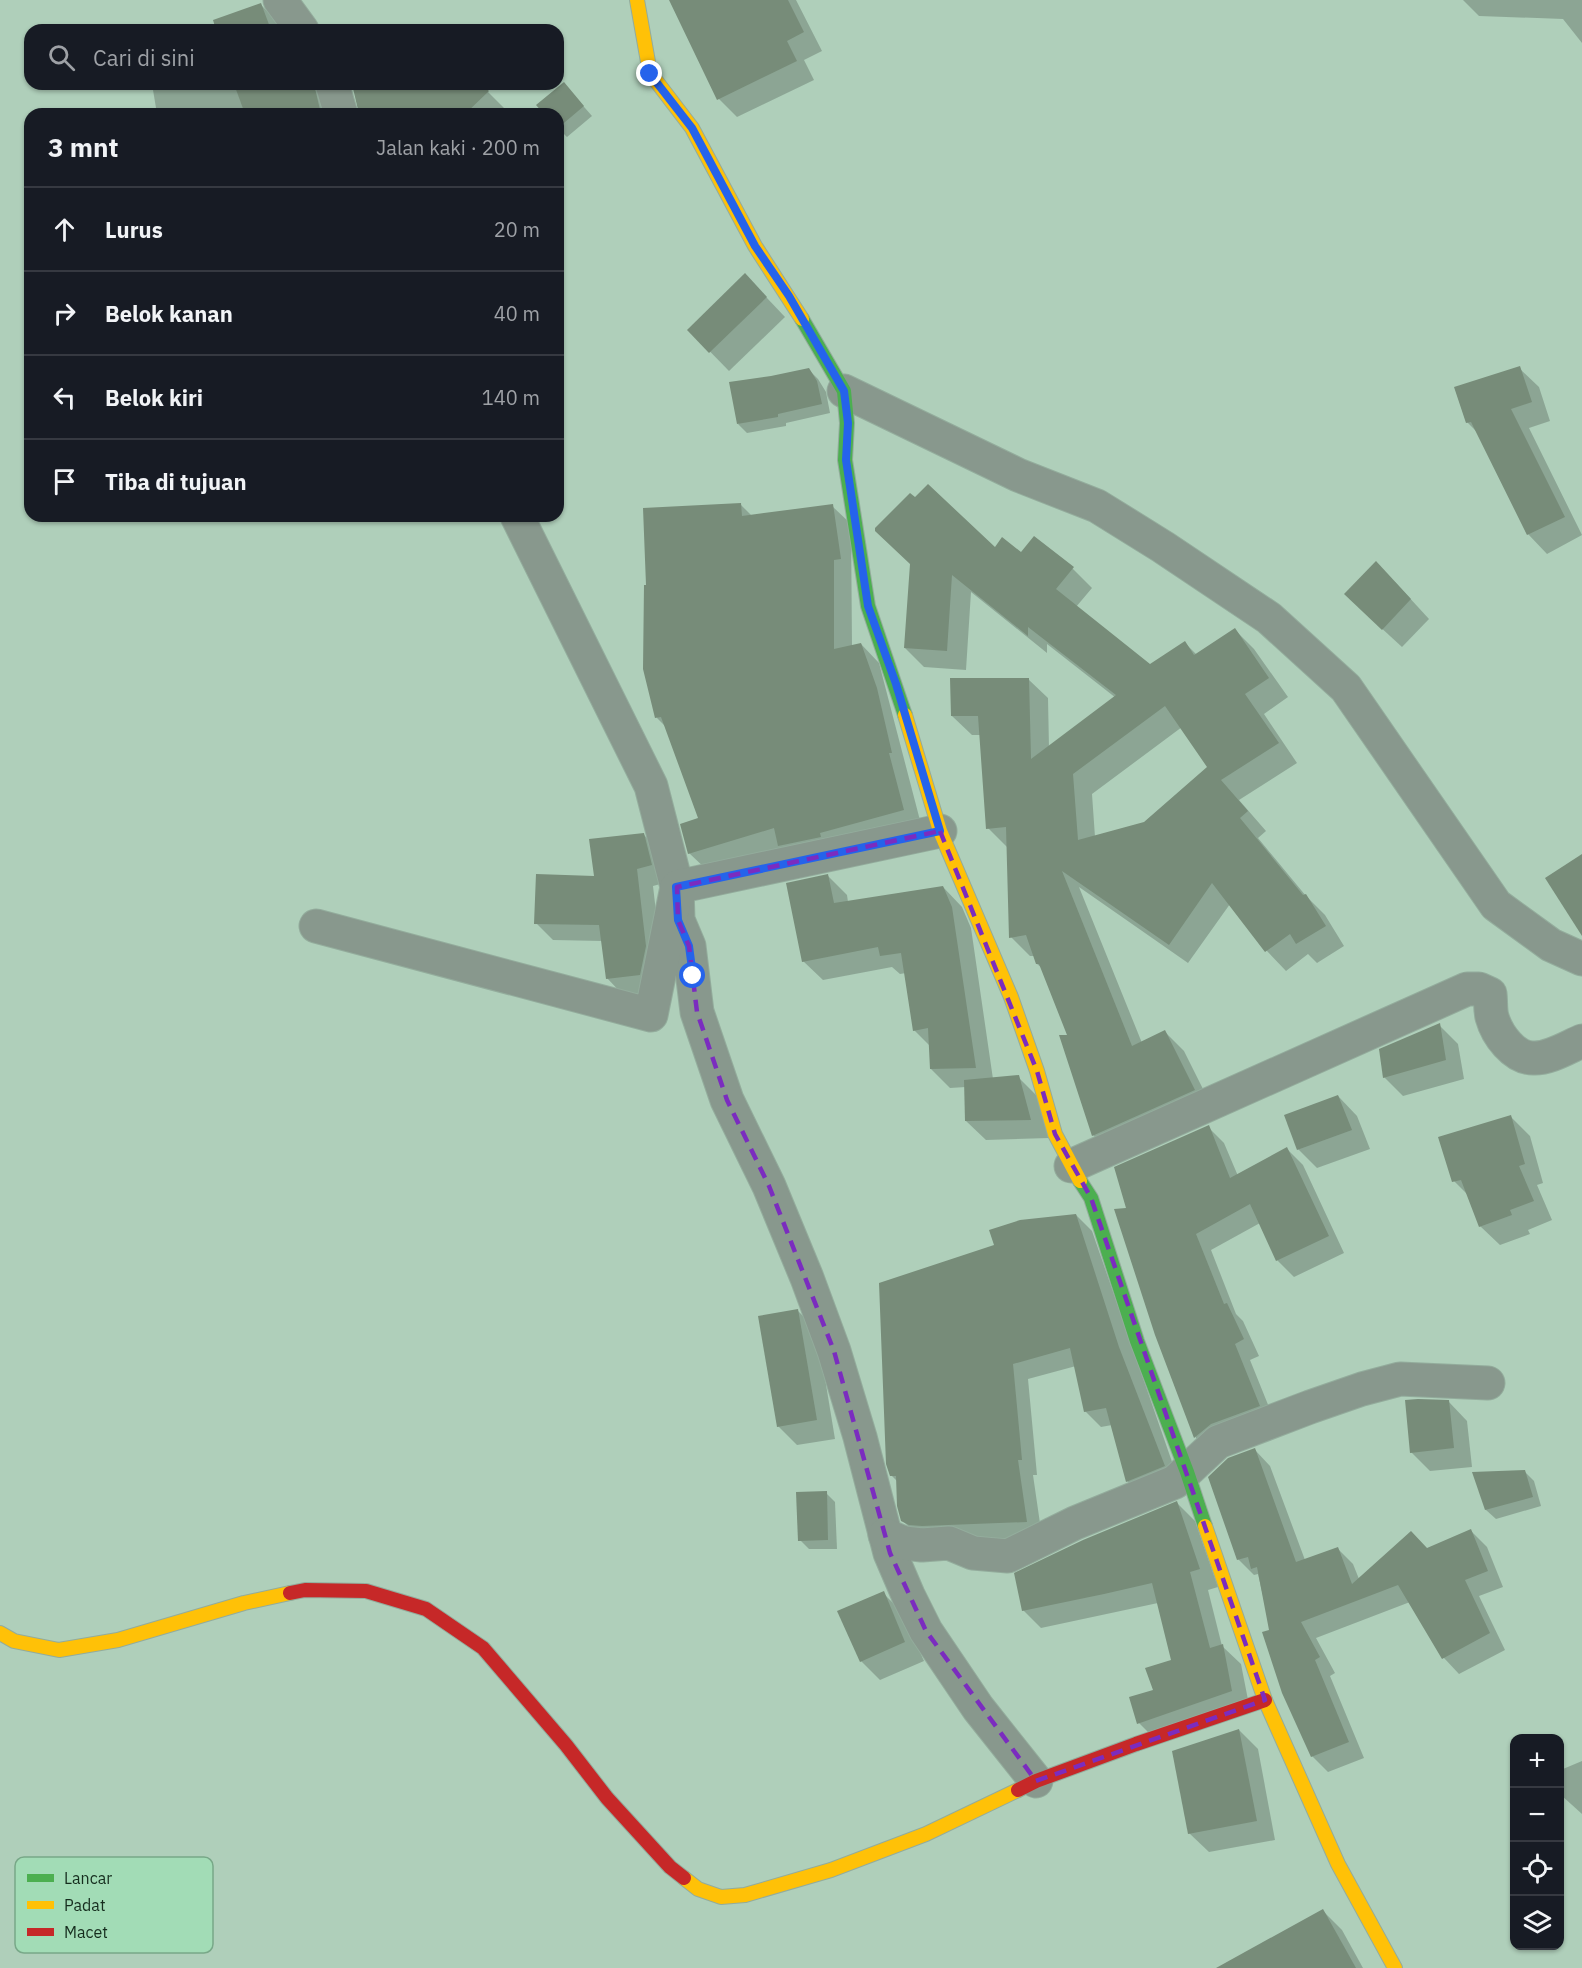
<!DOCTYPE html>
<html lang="id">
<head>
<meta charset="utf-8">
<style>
  :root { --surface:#171b24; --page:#20242c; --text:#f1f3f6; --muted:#9ea1a6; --line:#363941 }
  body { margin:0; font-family:"IBM Plex Sans",sans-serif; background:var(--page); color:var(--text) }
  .controls { position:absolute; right:18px; bottom:18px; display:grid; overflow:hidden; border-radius:12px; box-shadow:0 2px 4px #0004 }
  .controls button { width:54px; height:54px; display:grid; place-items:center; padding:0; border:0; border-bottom:2px solid var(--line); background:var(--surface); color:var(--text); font:30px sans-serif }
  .stop { position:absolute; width:18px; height:18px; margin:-14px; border:4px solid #2563eb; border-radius:50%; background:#fff }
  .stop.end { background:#2563eb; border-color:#fff; box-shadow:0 2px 6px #0008 }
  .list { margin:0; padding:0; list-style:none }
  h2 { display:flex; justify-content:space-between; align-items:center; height:78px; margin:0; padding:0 24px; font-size:26px }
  h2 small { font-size:20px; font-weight:400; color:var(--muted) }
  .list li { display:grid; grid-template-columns:39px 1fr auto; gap:18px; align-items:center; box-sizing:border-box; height:84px; padding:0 24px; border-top:2px solid var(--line) }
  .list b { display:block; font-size:22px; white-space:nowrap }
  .list em { font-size:20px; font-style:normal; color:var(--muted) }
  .icon { flex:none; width:33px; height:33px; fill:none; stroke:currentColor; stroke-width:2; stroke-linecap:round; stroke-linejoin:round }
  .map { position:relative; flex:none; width:1582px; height:1968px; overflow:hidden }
  .search { position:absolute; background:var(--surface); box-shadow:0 2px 4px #0004; left:24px; top:24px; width:540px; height:66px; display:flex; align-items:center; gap:15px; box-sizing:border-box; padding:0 21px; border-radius:18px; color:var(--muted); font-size:22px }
  .panel { position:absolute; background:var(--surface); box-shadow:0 2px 4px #0004; left:24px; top:108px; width:540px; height:414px; border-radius:18px }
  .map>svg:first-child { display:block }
  .shadow { fill:#0003; fill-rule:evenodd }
  .building { fill:#778c79; fill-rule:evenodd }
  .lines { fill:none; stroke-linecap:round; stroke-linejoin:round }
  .street-casing { stroke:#93ac9c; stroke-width:35 }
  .fast-casing { stroke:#93ac9c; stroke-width:16 }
  .slow-casing { stroke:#93ac9c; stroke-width:16 }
  .jam-casing { stroke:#93ac9c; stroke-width:16 }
  .street { stroke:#88988d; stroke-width:33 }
  .fast { stroke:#4caf50; stroke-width:14 }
  .slow { stroke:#ffc107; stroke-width:14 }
  .jam { stroke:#c62828; stroke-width:14 }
  .route { stroke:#2563eb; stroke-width:8 }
  .marked { fill:none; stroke:#7b2cbf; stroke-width:4.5; stroke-dasharray:12 8; stroke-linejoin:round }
  .key { fill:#a2dcb6; stroke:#78a888; stroke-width:1.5 }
  .key-label { font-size:16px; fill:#162d1e }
</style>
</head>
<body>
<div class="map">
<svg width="1582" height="1968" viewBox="0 0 1582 1968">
  <rect width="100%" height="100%" fill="#afcfba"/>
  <!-- shadow -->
  <g class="shadow">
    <path d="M670 0H796L822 51 804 60 814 80 737 117 719 99Z"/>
    <path d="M1463 0H1582V43L1563 19 1479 16Z"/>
    <path d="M261 5 279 23 281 30H218Z"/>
    <path d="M152 84H326L333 114H157Z"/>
    <path d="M382 84H480L506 110 501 114H361Z"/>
    <path d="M564 84 592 116 567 137 558 128V114H546Z"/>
    <path d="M745 275 785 317 729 371 689 330Z"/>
    <path d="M1519 368 1539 387 1550 421 1529 428 1582 535 1547 554 1528 534 1478 433 1467 422Z"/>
    <path d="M809 370 818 379 826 392 830 413 786 423V426L747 433 738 424Z"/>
    <path d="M741 505 752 516 832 506 851 524 852 646 861 644 879 663 922 828 708 871 689 853 700 819 667 728 657 718Z"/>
    <path d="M1035 538 1073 569 1092 588 1076 607 1150 666 1185 643 1197 655 1235 630 1254 649 1288 697 1264 714 1297 763 1239 800 1266 831 1258 838 1306 896 1325 915 1344 946 1317 963 1308 954 1286 971 1267 951 1230 904 1188 963 1079 887 1142 1043 1165 1032 1184 1051 1213 1109 1112 1154 1093 1135 1069 1036 1042 968 1037 964 1035 956H1030L1011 937 1008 848 988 828 981 735H972L952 716 1028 679 1048 698 1049 748 1116 698 1047 644V653L971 592 966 670 924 667 905 648 911 564 995 550 1021 554ZM1182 727 1209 768 1145 823 1095 837 1092 794Z"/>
    <path d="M1395 582 1429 619 1402 647 1365 613Z"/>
    <path d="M643 834 660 851 668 882 653 886 662 964 657 992 624 996 607 978 603 941 553 940 536 923 595 878Z"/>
    <path d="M828 876 847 895 848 902 943 887 962 907 971 928 993 1079 1018 1077 1037 1096 1049 1138 986 1140 966 1121V1087L950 1088 931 1069 930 1046 914 1030 906 973 900 974 892 967 823 980 803 961Z"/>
    <path d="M1439 1025 1458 1044 1464 1079 1403 1096 1384 1077Z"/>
    <path d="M1338 1096 1357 1116 1370 1149 1317 1168 1298 1149Z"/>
    <path d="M1511 1117 1530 1136 1543 1183 1537 1185 1552 1220 1528 1230 1530 1234 1500 1245 1480 1226 1469 1196 1454 1181Z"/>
    <path d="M1208 1127 1224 1143 1238 1176 1287 1149 1303 1165 1344 1253 1294 1277 1277 1260 1260 1223 1211 1250 1236 1314 1243 1321 1259 1356 1250 1360 1275 1422 1212 1454 1196 1438 1156 1334 1128 1209Z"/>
    <path d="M1076 1215 1092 1231 1179 1482 1143 1497 1127 1481 1112 1425 1101 1427 1085 1411 1076 1366 1028 1379 1037 1475H1033L1042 1537 939 1541 919 1537 903 1521 898 1482 891 1475 996 1246Z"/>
    <path d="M798 1311 817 1330 835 1439 797 1445 778 1426Z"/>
    <path d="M1448 1401 1467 1421 1472 1467 1430 1471 1411 1452Z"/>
    <path d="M1255 1450 1270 1466 1305 1560 1337 1548 1353 1564 1359 1579 1471 1531 1487 1547 1503 1587 1479 1596 1505 1650 1459 1674 1444 1658 1410 1602 1316 1638 1335 1673 1330 1676 1364 1758 1328 1772 1312 1756 1271 1631 1258 1574 1254 1575 1238 1559Z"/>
    <path d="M1525 1472 1534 1481 1541 1506 1496 1519 1486 1510 1474 1473Z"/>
    <path d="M826 1493 835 1502 837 1549H809L800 1540Z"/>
    <path d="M1177 1503 1195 1521 1218 1587 1208 1590 1222 1646 1241 1664 1250 1710 1157 1741 1139 1723 1155 1691 1173 1661 1158 1603 1041 1628 1023 1610Z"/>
    <path d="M883 1593 902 1612 924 1661 880 1680 861 1661Z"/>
    <path d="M1239 1730 1258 1749 1275 1840 1209 1852 1189 1833Z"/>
    <path d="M1582 1761V1814L1561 1795 1563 1769Z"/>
    <path d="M1323 1911 1342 1930 1363 1968H1258Z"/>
  </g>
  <!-- building -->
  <g class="building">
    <path d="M669 0H788L804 32 787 41 797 61 717 100Z"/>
    <path d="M261 3 271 30H216L213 20Z"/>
    <path d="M564 82 584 106 558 128V114H544L536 105Z"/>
    <path d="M234 84H314L321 114H245Z"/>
    <path d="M352 84 365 85V90L378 84H482L489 91 465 114H359Z"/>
    <path d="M745 273 767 297 709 353 687 330Z"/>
    <path d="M1520 366 1532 402 1511 409 1565 517 1527 535 1471 422 1466 423 1454 387Z"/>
    <path d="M809 368 817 381 822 404 778 414V417L737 424 729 382 771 376Z"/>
    <path d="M928 484 995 547 1002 537 1021 552 1034 536 1074 567 1056 589 1150 664 1185 641 1194 655 1235 628 1269 678 1245 694 1279 743 1221 780 1248 811 1240 818 1303 895 1306 894 1326 926 1296 944 1290 934 1265 952 1212 883 1169 945 1062 871 1132 1046 1165 1030 1195 1090 1092 1136 1059 1035H1067L1039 964H1036L1026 935 1009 938 1006 827 986 829 978 716H951L950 678H1029L1031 759 1116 695 1028 627V636L952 575 947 651 904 648 910 564 875 531V528L910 493 915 497ZM1165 706 1207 767 1144 822 1078 840 1073 774Z"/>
    <path d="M741 503 742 516 833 504 841 559 834 560V649L861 643 877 688 892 753H889L904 810 820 833 821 837 778 846 774 828 688 854 680 824 698 818 661 717 655 718 643 669 644 585H646L643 508Z"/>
    <path d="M1376 561 1411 599 1382 630 1344 594Z"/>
    <path d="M644 833 652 865 637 869 646 946 640 975 606 979 599 925 534 924 536 874 594 876 589 839Z"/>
    <path d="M1582 854V936L1545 878Z"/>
    <path d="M828 874 834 903 943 886 952 907 976 1068 930 1069 928 1028 913 1031 901 953 880 956 878 947 802 962 786 883Z"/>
    <path d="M1440 1023 1446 1060 1383 1078 1379 1049Z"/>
    <path d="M1019 1075 1031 1120 965 1121 964 1080Z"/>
    <path d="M1338 1095 1352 1130 1297 1150 1284 1115Z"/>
    <path d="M1511 1115 1525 1164 1519 1166 1534 1201 1510 1210 1512 1215 1479 1227 1461 1180 1452 1182 1438 1137Z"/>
    <path d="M1209 1125 1230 1178 1287 1147 1329 1236 1276 1261 1250 1204 1196 1234 1224 1304 1227 1303 1244 1339 1235 1344 1260 1406 1211 1424 1194 1438 1155 1335 1114 1209 1126 1208 1114 1167Z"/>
    <path d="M1076 1214 1119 1347 1165 1466 1126 1482 1106 1408 1084 1412 1070 1348 1013 1364 1022 1460H1018L1027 1522 922 1526 909 1525 901 1521 897 1506 896 1476H890L886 1464 879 1283 994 1245 989 1230 1020 1220Z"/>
    <path d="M798 1309 817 1420 777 1427 758 1316Z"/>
    <path d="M1418 1399 1449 1400 1454 1448 1410 1453 1405 1400Z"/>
    <path d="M1255 1448 1296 1562 1338 1547 1352 1584 1411 1531 1427 1548 1471 1529 1488 1571 1465 1580 1490 1633 1442 1659 1398 1585 1301 1622 1320 1657 1315 1660 1349 1742 1311 1757 1282 1693 1262 1632 1269 1630 1257 1567 1251 1569 1248 1557 1237 1560 1208 1477 1228 1458Z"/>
    <path d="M1525 1470 1533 1497 1485 1510 1472 1472Z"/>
    <path d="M827 1491 828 1540 798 1541 796 1492Z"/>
    <path d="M1177 1501 1200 1569 1190 1572 1210 1648 1223 1644 1232 1691 1137 1724 1129 1697 1153 1690 1145 1668 1171 1660 1152 1583 1104 1594 1022 1611 1014 1573 1083 1540Z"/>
    <path d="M884 1591 905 1642 860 1662 837 1611Z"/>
    <path d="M1239 1729 1257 1821 1188 1834 1172 1751Z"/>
    <path d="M1323 1909 1356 1968H1216Z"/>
  </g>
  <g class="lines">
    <!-- street casing -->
    <g class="street-casing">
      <g id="street">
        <path d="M280 0 302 30"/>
        <path d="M332 84 341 114"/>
        <path d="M844 391 1018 475 1097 506 1163 547 1269 618 1346 688 1496 905 1551 945 1582 959"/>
        <path d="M517 516 651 786 677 887 678 920 689 946 697 1012 727 1100 769 1186 807 1278 834 1351 860 1437 890 1553 908 1595 926 1631 978 1708 1036 1781"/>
        <path d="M316 926 651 1015 677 887 940 831"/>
        <path d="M1071 1166 1467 989H1479L1490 994C1491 1001 1490 1010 1492 1017 1497 1035 1514 1058 1533 1058 1549 1059 1568 1047 1582 1041"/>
        <path d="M885 1535 904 1543 922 1545 949 1543 973 1553 1008 1556 1075 1523 1175 1482 1218 1442 1310 1407 1362 1389 1400 1379 1488 1383"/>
      </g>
    </g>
    <!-- fast casing -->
    <g class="fast-casing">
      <g id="fast">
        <path d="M802 319 844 391 847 423 845 460 868 606 905 715"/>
        <path d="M1080 1181 1091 1198 1137 1341 1187 1472 1205 1526"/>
      </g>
    </g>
    <!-- slow casing -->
    <g class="slow-casing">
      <g id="slow">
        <path d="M637 0 650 73 692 128 755 246 802 319"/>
        <path d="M905 715 940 831 1011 997 1037 1071 1055 1134 1080 1181"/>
        <path d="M1205 1526 1265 1700 1338 1864 1395 1968"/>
        <path d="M0 1633 14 1641 59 1650 118 1640 244 1603 290 1593"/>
        <path d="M684 1878 698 1889 721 1897 745 1895 831 1870 926 1834 1018 1790"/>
      </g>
    </g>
    <!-- jam casing -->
    <g class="jam-casing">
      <g id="jam">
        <path d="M290 1593 305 1590 366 1591 426 1609 483 1648 566 1745 607 1798 670 1867 684 1878"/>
        <path d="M1018 1790 1036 1781 1136 1744 1265 1700"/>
      </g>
    </g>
    <!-- street -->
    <use href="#street" class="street"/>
    <!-- fast -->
    <use href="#fast" class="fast"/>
    <!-- slow -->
    <use href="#slow" class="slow"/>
    <!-- jam -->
    <use href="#jam" class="jam"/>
  </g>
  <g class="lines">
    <!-- route -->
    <path class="route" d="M650 74 692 128 755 246 789 296 844 391 848 423 846 460 868 606 896 684 940 831 676 887 678 920 689 946 693 976"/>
  </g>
  <!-- marked area -->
  <path class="marked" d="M940 831 1037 1071 1055 1134 1091 1198 1265 1700 1036 1781 926 1631 890 1553 834 1351 769 1186 727 1100 697 1012 689 946 678 920 677 887Z"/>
  <!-- legend -->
  <rect x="15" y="1857" width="198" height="96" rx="9" class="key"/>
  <rect x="27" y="1874" width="27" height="8" fill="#4caf50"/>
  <rect x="27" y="1901" width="27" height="8" fill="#ffc107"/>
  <rect x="27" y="1928" width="27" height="8" fill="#c62828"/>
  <g class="key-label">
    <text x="64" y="1884">Lancar</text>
    <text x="64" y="1911">Padat</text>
    <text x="64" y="1938">Macet</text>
  </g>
</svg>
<div class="controls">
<button>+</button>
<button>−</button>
<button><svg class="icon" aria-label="locate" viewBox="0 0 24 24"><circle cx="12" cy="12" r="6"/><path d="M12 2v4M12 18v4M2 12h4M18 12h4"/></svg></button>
<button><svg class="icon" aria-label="layers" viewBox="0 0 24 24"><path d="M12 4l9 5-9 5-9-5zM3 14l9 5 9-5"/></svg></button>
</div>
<div class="stop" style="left:693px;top:976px"></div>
<div class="stop end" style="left:650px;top:74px"></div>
<div class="search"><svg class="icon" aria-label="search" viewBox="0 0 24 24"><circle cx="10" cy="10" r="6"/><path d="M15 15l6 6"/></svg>Cari di sini</div>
<section class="panel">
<h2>3 mnt<small>Jalan kaki · 200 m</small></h2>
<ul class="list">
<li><svg class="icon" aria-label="ahead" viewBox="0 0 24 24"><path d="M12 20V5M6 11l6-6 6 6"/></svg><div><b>Lurus</b></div><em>20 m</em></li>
<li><svg class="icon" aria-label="right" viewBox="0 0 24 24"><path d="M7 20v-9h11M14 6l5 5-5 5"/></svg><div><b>Belok kanan</b></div><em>40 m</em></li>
<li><svg class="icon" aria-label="left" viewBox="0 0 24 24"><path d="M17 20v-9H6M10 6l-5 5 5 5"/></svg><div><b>Belok kiri</b></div><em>140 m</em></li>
<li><svg class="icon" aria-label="arrive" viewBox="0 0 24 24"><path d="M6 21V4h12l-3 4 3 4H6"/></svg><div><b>Tiba di tujuan</b></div></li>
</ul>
</section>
</div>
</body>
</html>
